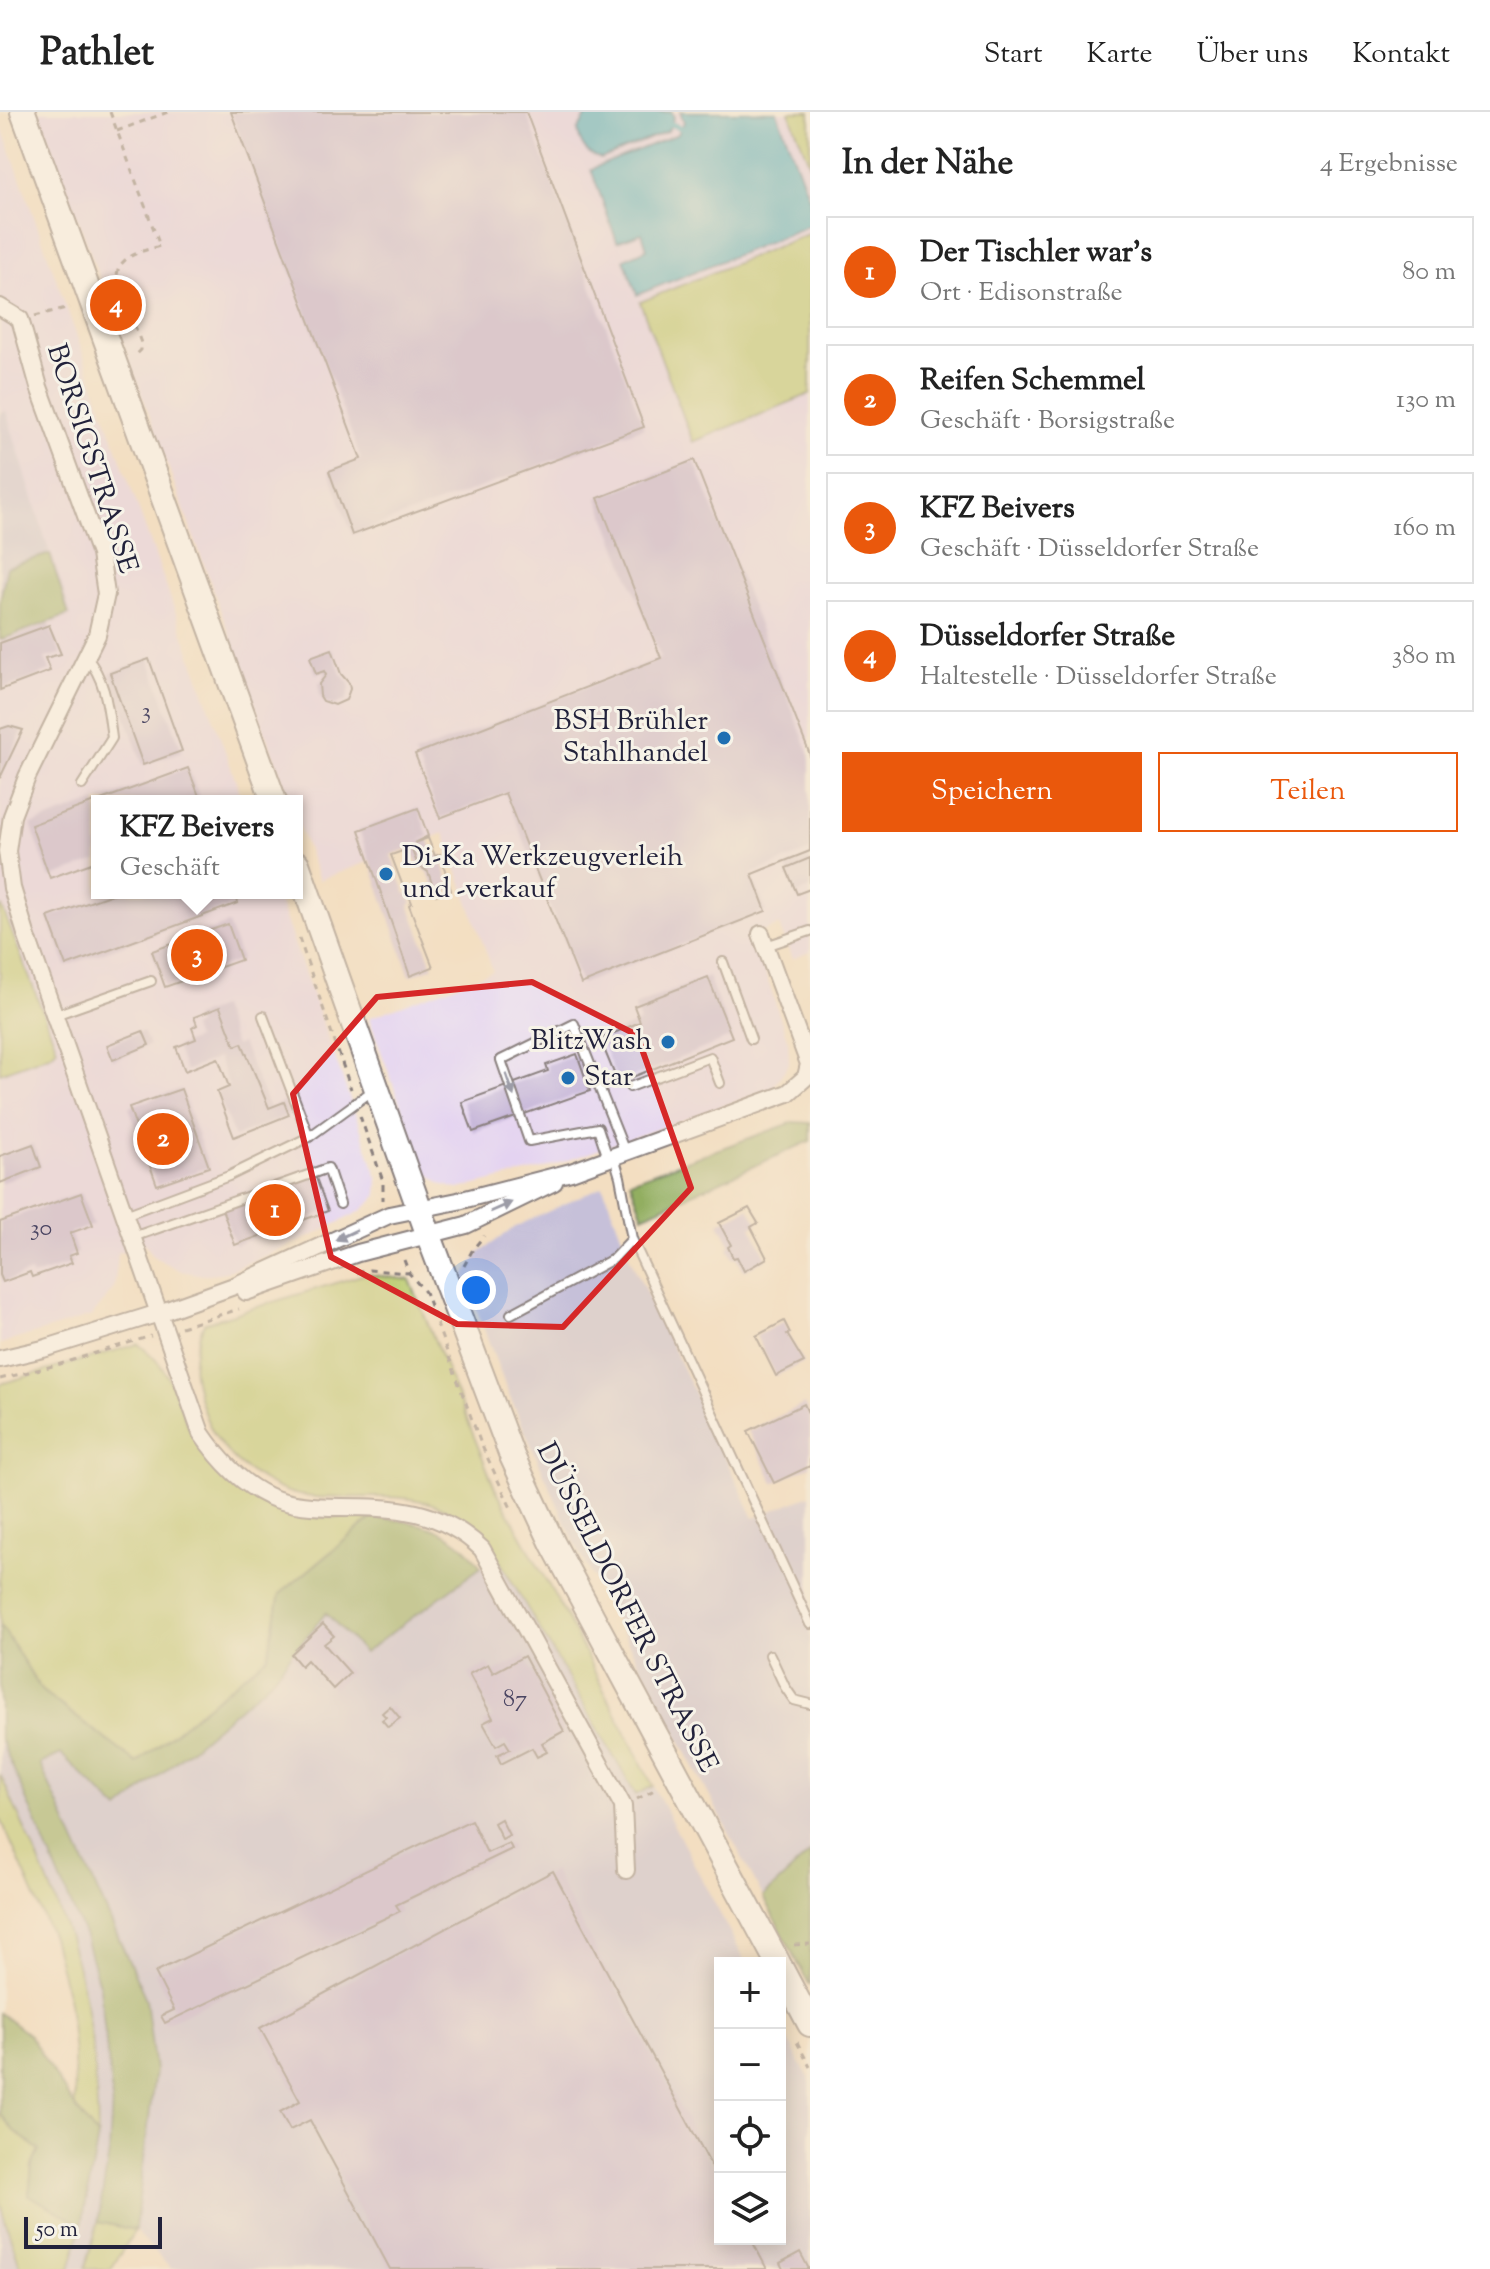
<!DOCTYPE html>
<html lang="de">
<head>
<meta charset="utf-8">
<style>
  :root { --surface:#fff; --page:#f2f2f2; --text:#222; --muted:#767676; --line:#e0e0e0; --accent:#ea580c }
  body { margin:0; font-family:"Sorts Mill Goudy",serif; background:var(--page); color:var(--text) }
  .controls { position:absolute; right:24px; bottom:24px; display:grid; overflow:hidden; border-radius:0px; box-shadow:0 4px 20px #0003 }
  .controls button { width:72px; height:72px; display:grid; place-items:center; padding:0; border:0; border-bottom:2px solid var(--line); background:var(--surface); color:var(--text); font:40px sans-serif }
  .scale { position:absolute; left:24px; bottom:20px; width:138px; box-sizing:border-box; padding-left:8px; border:4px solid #22223b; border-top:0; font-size:22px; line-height:28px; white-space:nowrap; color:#22223b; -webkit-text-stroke:6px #f7f3e8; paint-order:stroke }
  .you { position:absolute; left:476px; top:1178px; width:28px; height:28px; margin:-20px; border:6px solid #fff; border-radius:50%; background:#1a73e8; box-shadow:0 0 0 12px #1a73e833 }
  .badge { display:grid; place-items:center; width:52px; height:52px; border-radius:50%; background:var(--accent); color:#fff; font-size:26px; font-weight:700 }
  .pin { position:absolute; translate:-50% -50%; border:4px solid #fff; box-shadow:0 2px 8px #0006 }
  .popup { position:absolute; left:91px; top:683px; width:212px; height:104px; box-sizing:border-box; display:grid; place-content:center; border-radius:0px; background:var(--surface); filter:drop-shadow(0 2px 6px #0005); font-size:26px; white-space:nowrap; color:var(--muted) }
  .popup b { font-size:30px; color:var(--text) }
  .popup::after { content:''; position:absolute; left:50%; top:100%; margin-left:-16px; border:16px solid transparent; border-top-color:var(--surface) }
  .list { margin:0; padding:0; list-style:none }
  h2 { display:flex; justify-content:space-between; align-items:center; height:104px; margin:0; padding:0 32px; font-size:34px }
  h2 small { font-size:26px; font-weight:400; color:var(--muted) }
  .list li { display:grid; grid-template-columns:52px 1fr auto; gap:24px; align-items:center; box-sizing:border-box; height:112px; margin:0 16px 16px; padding:0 16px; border:2px solid var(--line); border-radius:0px }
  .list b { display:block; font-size:30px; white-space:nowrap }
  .list p { margin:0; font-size:26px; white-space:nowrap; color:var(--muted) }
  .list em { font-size:26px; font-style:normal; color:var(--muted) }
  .actions { display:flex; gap:16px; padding:24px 32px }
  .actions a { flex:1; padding:18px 0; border:2px solid var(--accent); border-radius:0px; text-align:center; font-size:28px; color:var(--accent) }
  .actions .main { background:var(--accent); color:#fff }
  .icon { flex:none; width:44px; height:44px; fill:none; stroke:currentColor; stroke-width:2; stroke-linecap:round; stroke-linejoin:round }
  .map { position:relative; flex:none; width:810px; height:2157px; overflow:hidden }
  header { display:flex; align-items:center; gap:48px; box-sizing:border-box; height:112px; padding:0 40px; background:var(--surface); border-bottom:2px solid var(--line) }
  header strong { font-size:38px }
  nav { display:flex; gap:44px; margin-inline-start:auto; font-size:28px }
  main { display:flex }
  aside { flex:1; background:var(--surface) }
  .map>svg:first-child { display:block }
  .built { fill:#e4d3f1 }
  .industrial { fill:#c6c0d9 }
  .green { fill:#b9ca6d; stroke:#6e7654; stroke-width:2 }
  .forest { fill:#92ae60; stroke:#5a684e; stroke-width:2 }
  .water { fill:#45adc5; stroke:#346880; stroke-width:2 }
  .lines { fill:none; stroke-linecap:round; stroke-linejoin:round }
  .stream { stroke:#45adc5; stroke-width:6 }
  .building { fill:#c0aed8 }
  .service-casing { stroke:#8a807e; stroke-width:12 }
  .minor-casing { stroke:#8a807e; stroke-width:20 }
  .primary-casing { stroke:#8a807e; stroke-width:28 }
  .path { stroke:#8a807e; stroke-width:3; stroke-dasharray:6 6; stroke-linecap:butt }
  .service { stroke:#fff; stroke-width:8 }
  .minor { stroke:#fff; stroke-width:16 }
  .primary { stroke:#fff; stroke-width:24 }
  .oneway { fill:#9c9ca7 }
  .marked { fill:none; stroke:#d62828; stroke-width:6; stroke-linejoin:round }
  .poi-dot { fill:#1f6fb2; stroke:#f7f3e8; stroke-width:3 }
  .labels { text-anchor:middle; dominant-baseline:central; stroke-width:6; stroke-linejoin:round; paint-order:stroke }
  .number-label { font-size:24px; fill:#4a4562 }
  .street-label { font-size:28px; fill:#22223b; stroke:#f7f3e8 }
  .poi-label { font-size:28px; fill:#22223b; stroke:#f7f3e8; text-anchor:end }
</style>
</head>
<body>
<header>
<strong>Pathlet</strong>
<nav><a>Start</a><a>Karte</a><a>Über uns</a><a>Kontakt</a></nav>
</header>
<main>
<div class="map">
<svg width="810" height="2157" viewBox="0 0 810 2157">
  <rect width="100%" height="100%" fill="#f7f3e8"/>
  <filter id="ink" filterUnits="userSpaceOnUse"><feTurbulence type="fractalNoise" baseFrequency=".0125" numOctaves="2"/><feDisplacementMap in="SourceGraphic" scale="16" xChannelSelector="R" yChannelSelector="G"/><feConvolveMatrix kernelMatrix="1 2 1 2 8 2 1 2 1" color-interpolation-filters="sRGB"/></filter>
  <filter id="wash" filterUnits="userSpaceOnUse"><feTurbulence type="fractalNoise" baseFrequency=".006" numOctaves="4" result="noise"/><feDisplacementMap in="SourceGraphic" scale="32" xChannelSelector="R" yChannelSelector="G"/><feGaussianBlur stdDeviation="1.8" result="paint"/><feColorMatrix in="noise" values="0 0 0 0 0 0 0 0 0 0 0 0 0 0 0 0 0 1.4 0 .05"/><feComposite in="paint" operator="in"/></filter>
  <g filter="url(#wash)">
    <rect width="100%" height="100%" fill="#f3dec1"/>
    <!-- built -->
    <g class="built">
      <path d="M39 0H789L810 53V121L640 190 693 329 810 282V840L792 847 779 813 753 824 788 930 789 951 772 977 543 1057 458 1077 441 1072 424 1058 369 906 493 859 444 721 319 768 297 708V689H290Z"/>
      <path d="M0 10 243 689H97V781H276L378 1066 377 1084 361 1099 312 1124 226 1160 203 1163 181 1159 153 1144 145 1131 118 1141 114 1176 92 1204 0 1232V961L52 942 57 936 3 795 0 796V528L69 503 5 299 0 301Z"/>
    </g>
    <!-- industrial -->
    <g class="industrial">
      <path d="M6 299 50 442 7 455 0 489V301Z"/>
      <path d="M603 1074 629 1144 754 1406 810 1383V1741L763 1785 574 1429 508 1281 464 1164 480 1140 517 1114Z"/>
      <path d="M497 1444 632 1676 637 1683 653 1674 746 1851H720V2127H780V1914L810 1969V2157H171L135 2118 155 1959 146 1887 40 1652 61 1642 119 1698 267 1572 326 1500 364 1541Z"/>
      <path d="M0 1626 85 1825 100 1876 112 1987 109 2041 98 2110 85 2157H70L82 2113 98 2025 95 1949 84 1880 76 1846 49 1775 0 1662Z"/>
      <path d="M0 2092 21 2157H0Z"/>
    </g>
    <!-- green -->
    <g class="green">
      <path d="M789 0H810V53Z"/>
      <path d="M810 121V282L693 330 640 190Z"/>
      <path d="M2 795 57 936 52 942 0 961V796Z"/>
      <path d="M365 1162 410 1168 495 1376 568 1508 653 1674 636 1683 497 1444C482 1423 463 1404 438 1394 395 1377 349 1390 305 1384 287 1382 270 1373 255 1363 229 1348 213 1326 203 1298 191 1261 189 1248 204 1211Z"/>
      <path d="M138 1232C170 1256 172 1274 186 1308 206 1356 245 1394 298 1403 322 1407 348 1405 372 1406L280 1482 268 1544 137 1651 42 1579 0 1512V1272Z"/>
      <path d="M0 1662C27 1723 58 1785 76 1849 92 1906 97 1966 98 2025L75 1995 74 1944 69 1890 52 1825 0 1705Z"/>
      <path d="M0 2001 13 2018 39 2038 32 2054 29 2083 82 2113 70 2157H21L0 2092Z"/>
      <path d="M98 2110 135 2118 111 2157H85Z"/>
    </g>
    <!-- forest -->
    <g class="forest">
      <path d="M50 442 69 503 0 528V489L7 455Z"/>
      <path d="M794 1010 810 1011V1029L643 1104 630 1069Z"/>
      <path d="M372 1406C415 1408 456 1416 481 1455L364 1541 326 1501 267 1572 119 1698 61 1642 40 1652 146 1887 155 1959 135 2118 98 2110 109 2041 112 1987 100 1876 85 1825 0 1626V1512L42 1579 137 1651 268 1544 280 1482Z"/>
      <path d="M810 1741V1874L763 1785Z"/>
      <path d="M0 1901 29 1923 75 1995 98 2025 82 2113 29 2083 32 2054 39 2038 13 2018 0 2001Z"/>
    </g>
    <!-- water -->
    <g class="water">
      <path d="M589 0H672L674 5 668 19 601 47C586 41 580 34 578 18Z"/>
      <path d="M680 0H777L810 88V113L637 183 624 147 647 137 642 121 617 130 591 57 678 22 684 10Z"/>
    </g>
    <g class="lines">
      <!-- stream -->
      <path class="stream" d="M671 12 681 16"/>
    </g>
    <g id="blocks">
      <!-- building -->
      <g class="building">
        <path d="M231 0H526L644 315 352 423 329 359 361 347Z"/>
        <path d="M694 348 810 643V739L752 762 766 799 581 872 505 681 440 706 415 642 661 546 598 386Z"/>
        <path d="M49 513 61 542 45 546 50 559 0 578V531Z"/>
        <path d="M332 537 341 562 349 571 350 577 346 588 335 593 323 589 320 584 319 572 326 563 324 559 316 562 310 545Z"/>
        <path d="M149 547 182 639 143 653 110 561Z"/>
        <path d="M9 614 23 618 0 666V617Z"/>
        <path d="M188 656 201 689H98Z"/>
        <path d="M97 689V749L50 766 31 713Z"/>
        <path d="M418 696 428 724 414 731 428 726 435 744 440 742 451 778 436 783 428 760 418 753 411 736 391 743 406 782 408 781 412 791 409 793 433 855 410 864 359 718Z"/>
        <path d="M810 746V777L797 782 786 756Z"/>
        <path d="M115 781H235L238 791 66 854 48 805Z"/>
        <path d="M228 812 241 848 165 875 152 839Z"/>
        <path d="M708 865 732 925 618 971 600 927 640 910 634 894Z"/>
        <path d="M220 895 235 934 242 931 269 996 284 990 289 1003 234 1025 217 980 229 975 218 946 185 959 176 935 196 927 192 916 197 913 194 905Z"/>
        <path d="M143 919 149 933 113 948 107 933Z"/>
        <path d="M577 942 590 979 473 1020 462 990 548 959 546 953Z"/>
        <path d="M181 977 209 1055 157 1073 129 995Z"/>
        <path d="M33 1032 41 1055 0 1071V1044Z"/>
        <path d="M315 1063 328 1099 235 1133 222 1097Z"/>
        <path d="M81 1081 93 1113 70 1121 77 1141 69 1144 72 1151 32 1165 30 1160 3 1170 0 1163V1110Z"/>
        <path d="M749 1096 758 1111 751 1115 767 1146 744 1159 737 1145 733 1146 728 1135 731 1133 719 1111Z"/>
        <path d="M784 1209 790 1221 787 1222 804 1250 776 1264 756 1224Z"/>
        <path d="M804 1292 810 1305V1354L774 1371 748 1319Z"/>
        <path d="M323 1512 334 1524 324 1532 350 1561 333 1577 307 1548 301 1554 291 1542Z"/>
        <path d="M524 1544 564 1619 542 1631 547 1640 537 1645 532 1636 501 1652 497 1643 510 1637 505 1629 496 1634 483 1611 493 1606 469 1562 488 1552 493 1561Z"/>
        <path d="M390 1594 400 1606 388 1615 382 1608 386 1605 382 1601Z"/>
        <path d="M501 1707 509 1723 502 1727 494 1711Z"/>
        <path d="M471 1708 487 1741 509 1731 512 1737 396 1793 400 1799 165 1911 161 1904 174 1898 155 1860Z"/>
        <path d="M553 1759 720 2070V2127H751L767 2157H390L310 2008 290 2018 280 2000 300 1989 260 1916Z"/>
        <path d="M800 2140 809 2157H783L780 2151Z"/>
      </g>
    </g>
  </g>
  <g filter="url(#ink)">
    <use href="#blocks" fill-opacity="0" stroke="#8a807e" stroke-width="2"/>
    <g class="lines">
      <!-- service casing -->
      <g class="service-casing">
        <g id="service">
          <path d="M82 673 112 626C108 597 106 567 86 545"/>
          <path d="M766 834 810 819"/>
          <path d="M723 850 751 927"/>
          <path d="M55 903 151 869"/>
          <path d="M263 904 309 1025"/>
          <path d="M630 975 710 945 720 971"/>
          <path d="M614 1045 620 1065 632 1127 810 1512"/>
          <path d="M608 1046 598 1016 529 1029 501 948 574 912 625 1040"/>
          <path d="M125 1103 229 1064 309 1025 372 979"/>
          <path d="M133 1125 328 1056 340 1092"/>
          <path d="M511 1202 613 1147 632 1127"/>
          <path d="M770 1543 785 1575 794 1588 810 1592"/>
        </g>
      </g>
      <!-- minor casing -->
      <g class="minor-casing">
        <g id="minor">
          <path d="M0 195 20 207 39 275 100 442 106 482 97 523 27 665 12 704 7 739 12 776 26 822 201 1321C218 1346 240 1371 268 1384 290 1394 316 1395 340 1395 396 1395 440 1397 482 1437L623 1694 626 1758"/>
          <path d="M246 1180 358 1141 466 1113 554 1070"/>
          <path d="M0 1247 43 1237 159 1201 234 1174 389 1103 458 1089 571 1060 788 981 806 965 809 952 761 822"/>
        </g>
      </g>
      <!-- primary casing -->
      <g class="primary-casing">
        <g id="primary">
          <path d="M23 0 274 689"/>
          <path d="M297 752 429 1124 512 1344 553 1432 778 1851"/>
          <path d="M780 1855 810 1912"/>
        </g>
      </g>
      <!-- path -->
      <g class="path">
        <path d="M110 0 160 134C143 139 117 144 117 165L141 231V238L135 244"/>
        <path d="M117 19 168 0"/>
        <path d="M35 204 70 195"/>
        <path d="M299 826 351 977"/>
        <path d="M360 1004 383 1069V1088"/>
        <path d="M404 1148 409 1161 425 1180 481 1332 511 1396"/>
        <path d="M464 1154 473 1137 484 1124"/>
        <path d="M357 1161 369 1158 409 1161"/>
        <path d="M181 1215 239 1197"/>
        <path d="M0 1267 57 1253 151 1224"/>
        <path d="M637 1687 658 1676"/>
        <path d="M794 1833 810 1832"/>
        <path d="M797 1930 810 1955"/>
      </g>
      <!-- service -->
      <use href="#service" class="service"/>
      <!-- minor -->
      <use href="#minor" class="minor"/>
      <!-- primary -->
      <use href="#primary" class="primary"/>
    </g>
    <!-- one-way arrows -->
    <defs><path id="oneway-solid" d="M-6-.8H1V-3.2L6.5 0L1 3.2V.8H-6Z" transform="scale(2)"/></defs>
    <g class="oneway">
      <use href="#oneway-solid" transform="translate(510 973) rotate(71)"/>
      <use href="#oneway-solid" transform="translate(501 1095) rotate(-24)"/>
      <use href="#oneway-solid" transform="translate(346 1123) rotate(155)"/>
    </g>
  </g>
  <!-- marked area -->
  <path d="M0 0H810V2157H0ZM532 870 637 923 691 1076 563 1215 457 1212 331 1145 293 982 377 885Z" fill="#f3dec1" fill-opacity=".55" fill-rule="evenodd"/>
  <path class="marked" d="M532 870 637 923 691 1076 563 1215 457 1212 331 1145 293 982 377 885Z"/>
  <!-- markers -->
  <g class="poi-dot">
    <circle cx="724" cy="626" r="8"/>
    <circle cx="386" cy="762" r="8"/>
    <circle cx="668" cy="930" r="8"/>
    <circle cx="568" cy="966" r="8"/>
  </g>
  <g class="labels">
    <!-- number labels -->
    <g class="number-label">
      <text x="146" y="600">3</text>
      <text x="41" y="1117">30</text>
      <text x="515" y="1588">87</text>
    </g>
    <!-- street labels -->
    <g class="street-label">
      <text transform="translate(91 347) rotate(72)">BORSIGSTRASSE</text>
      <text transform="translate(626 1496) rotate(63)">DÜSSELDORFER STRASSE</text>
    </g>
    <!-- poi labels -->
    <g class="poi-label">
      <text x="708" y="610">BSH Brühler<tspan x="708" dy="32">Stahlhandel</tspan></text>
      <text x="402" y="746" text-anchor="start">Di-Ka Werkzeugverleih<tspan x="402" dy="32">und -verkauf</tspan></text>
      <text x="652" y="930">BlitzWash</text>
      <text x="584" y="966" text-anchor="start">Star</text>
    </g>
  </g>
</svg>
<div class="controls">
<button>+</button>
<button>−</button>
<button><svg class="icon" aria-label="locate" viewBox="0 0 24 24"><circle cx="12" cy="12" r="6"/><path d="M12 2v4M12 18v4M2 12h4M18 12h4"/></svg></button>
<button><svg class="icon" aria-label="layers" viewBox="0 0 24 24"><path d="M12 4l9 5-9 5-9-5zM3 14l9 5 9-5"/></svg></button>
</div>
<div class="scale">50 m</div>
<div class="you"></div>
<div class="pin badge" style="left:275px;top:1098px">1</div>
<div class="pin badge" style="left:163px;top:1027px">2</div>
<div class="pin badge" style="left:197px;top:843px">3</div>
<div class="popup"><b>KFZ Beivers</b>Geschäft</div>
<div class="pin badge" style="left:116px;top:193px">4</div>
</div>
<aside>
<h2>In der Nähe<small>4 Ergebnisse</small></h2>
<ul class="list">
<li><span class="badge">1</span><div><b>Der Tischler war's</b><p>Ort · Edisonstraße</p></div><em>80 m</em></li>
<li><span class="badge">2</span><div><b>Reifen Schemmel</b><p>Geschäft · Borsigstraße</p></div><em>130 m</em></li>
<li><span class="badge">3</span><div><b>KFZ Beivers</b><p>Geschäft · Düsseldorfer Straße</p></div><em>160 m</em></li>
<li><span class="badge">4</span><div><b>Düsseldorfer Straße</b><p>Haltestelle · Düsseldorfer Straße</p></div><em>380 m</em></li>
</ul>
<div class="actions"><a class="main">Speichern</a><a>Teilen</a></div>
</aside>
</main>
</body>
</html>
